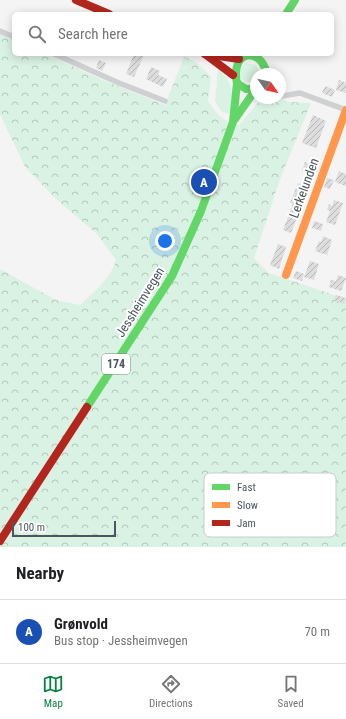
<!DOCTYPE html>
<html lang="en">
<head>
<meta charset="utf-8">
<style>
  :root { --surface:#fff; --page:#f2f2f2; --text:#202124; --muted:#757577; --line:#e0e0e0; --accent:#0b8043 }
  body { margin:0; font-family:"Roboto Condensed",sans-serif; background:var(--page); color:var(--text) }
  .compass { position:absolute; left:250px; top:68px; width:36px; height:36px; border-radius:50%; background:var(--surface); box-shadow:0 2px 10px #0003; rotate:124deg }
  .scale { position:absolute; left:12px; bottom:10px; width:104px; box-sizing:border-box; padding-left:4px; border:2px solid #4a5661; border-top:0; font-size:11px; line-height:14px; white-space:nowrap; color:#4a5661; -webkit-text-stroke:3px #fff; paint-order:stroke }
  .you { position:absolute; left:165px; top:241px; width:14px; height:14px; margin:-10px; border:3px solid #fff; border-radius:50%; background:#1a73e8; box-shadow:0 0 0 6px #1a73e833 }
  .badge { display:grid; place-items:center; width:26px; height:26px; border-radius:50%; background:var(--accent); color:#fff; font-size:13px; font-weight:700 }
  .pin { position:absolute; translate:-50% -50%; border:2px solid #fff; box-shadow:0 1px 4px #0006 }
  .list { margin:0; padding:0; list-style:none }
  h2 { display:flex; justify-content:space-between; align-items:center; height:52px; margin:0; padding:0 16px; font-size:17px }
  h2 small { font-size:13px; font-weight:400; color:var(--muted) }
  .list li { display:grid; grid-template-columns:26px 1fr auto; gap:12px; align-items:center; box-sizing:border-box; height:64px; padding:0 16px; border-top:1px solid var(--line) }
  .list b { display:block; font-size:15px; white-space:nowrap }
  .list p { margin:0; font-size:13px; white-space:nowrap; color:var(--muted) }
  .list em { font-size:13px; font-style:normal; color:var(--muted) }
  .icon { flex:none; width:22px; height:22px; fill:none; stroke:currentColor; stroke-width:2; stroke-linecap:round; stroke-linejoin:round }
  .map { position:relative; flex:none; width:346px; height:547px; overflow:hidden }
  .search { position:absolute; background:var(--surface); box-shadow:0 2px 10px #0003; left:12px; right:12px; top:12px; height:44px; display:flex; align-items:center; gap:10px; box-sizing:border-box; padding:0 14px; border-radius:6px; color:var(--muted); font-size:15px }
  .sheet { height:116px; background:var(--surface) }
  nav { display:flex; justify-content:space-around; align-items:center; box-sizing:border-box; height:56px; border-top:1px solid var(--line); background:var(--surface); font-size:11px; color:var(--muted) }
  nav a { display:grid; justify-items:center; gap:2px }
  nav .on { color:var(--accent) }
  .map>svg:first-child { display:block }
  .green { fill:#d9f2e3 }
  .forest { fill:url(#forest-crowns) }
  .building { fill:url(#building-hatch) }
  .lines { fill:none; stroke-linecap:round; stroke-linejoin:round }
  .street { stroke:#ced0d2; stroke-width:5.5 }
  .fast { stroke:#63d668; stroke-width:8 }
  .slow { stroke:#ff974d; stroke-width:8 }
  .jam { stroke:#b3261e; stroke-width:8 }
  .labels { text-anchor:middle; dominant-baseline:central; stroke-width:4; stroke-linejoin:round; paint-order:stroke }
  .shield { fill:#fff; stroke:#808990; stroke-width:1 }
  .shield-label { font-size:12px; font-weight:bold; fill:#4a5661 }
  .street-label { font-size:13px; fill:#4a5661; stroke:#fff }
  .key { fill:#fff; stroke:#c9ccd0; stroke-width:1 }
  .key-label { font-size:11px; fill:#4a5661 }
</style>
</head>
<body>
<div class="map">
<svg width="346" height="547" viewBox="0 0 346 547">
  <defs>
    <pattern id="forest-crowns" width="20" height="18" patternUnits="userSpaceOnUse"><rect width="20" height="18" fill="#d9f2e3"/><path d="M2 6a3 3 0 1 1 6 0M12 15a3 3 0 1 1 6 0" fill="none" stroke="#b2c7bb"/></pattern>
    <pattern id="building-hatch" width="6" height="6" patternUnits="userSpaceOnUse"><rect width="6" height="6" fill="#ddddde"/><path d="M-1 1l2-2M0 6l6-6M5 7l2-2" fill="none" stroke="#b5b6b7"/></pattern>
  </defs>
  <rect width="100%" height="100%" fill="#f4f4f4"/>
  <!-- green -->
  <g class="green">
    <path d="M246 63 256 65 260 74H256L255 82H245L240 77 241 67Z"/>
    <path d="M218 68C235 85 232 92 231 114L222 112 215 101Z"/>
  </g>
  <!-- forest -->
  <path class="forest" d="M0 34 14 40V54H46L103 80 165 105 184 57C195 60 203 68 211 77L208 101C219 116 221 120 239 125L262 98H280L289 102 311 103 279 182 254 258 269 273 346 299V547H0V269L56 300 80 305C95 291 110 280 116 260L97 234 56 199 25 167 0 114Z"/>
  <!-- building -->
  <g class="building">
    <path d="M134 54 144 55 134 77 126 74Z"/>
    <path d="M99 60 106 63 102 71 96 68Z"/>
    <path d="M151 67 160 71 158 75 167 79 163 87 146 79Z"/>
    <path d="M339 80 346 83V93L336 90Z"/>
    <path d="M325 86 335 90 332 97 322 93Z"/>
    <path d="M313 115 326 121 316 148 302 143Z"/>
    <path d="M305 162 314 165 310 175 302 171Z"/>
    <path d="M339 171 346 174V186L335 182Z"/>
    <path d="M327 178 334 180 330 189 324 187Z"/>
    <path d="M298 183 306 186 301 198 304 199 291 233 283 230 293 204 290 203Z"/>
    <path d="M334 200 343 203 335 225 326 222 330 211 327 210 329 204 332 206Z"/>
    <path d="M314 221 323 224 321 231 312 228Z"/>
    <path d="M323 236 332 240 327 255 315 251 319 241 321 242Z"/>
    <path d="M278 244 286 247 279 269 270 265Z"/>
    <path d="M310 261 319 264 314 280 304 277Z"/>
    <path d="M296 271 304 274 302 281 293 278Z"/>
    <path d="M338 275 346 278 341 291 329 287 331 280 336 281Z"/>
    <path d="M336 295 346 298 344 304 334 300Z"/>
  </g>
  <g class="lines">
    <!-- street -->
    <g class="street">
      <path d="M0 31 14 37"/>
      <path d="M54 54 119 83 165 101"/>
      <path d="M282 96 300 93 346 110"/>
    </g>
    <!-- fast -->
    <g class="fast">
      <path d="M286 14 295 0"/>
      <path d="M256 89H246L237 83C230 51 260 45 267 74"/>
      <path d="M235 119 256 89"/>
      <path d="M87 407 172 276 201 211 233 122 237 83"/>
    </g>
    <!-- slow -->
    <path class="slow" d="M286 275 346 110"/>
    <!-- jam -->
    <g class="jam">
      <path d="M76 0 109 14"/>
      <path d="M205 54 233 75"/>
      <path d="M205 54 239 59"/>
      <path d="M0 541 87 407"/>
    </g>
  </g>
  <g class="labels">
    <!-- shield labels -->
    <rect class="shield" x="102" y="354" width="28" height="20" rx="3"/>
    <g class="shield-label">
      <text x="116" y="364">174</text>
    </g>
    <!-- street labels -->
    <g class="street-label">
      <text transform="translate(304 188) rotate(-70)">Lerkelunden</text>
      <text transform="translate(140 302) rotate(-58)">Jessheimvegen</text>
    </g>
  </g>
  <!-- legend -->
  <rect x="204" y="473" width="132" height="64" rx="6" class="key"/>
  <rect x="212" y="484" width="18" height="6" fill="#63d668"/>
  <rect x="212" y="502" width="18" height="6" fill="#ff974d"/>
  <rect x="212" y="520" width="18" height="6" fill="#b3261e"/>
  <g class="key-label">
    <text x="237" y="491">Fast</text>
    <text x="237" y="509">Slow</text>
    <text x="237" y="527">Jam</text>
  </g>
</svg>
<svg class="compass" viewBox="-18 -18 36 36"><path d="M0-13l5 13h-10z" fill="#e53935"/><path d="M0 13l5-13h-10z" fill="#757577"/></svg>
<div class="scale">100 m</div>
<div class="you"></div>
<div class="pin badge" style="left:204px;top:182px;background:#1a4fb4">A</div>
<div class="search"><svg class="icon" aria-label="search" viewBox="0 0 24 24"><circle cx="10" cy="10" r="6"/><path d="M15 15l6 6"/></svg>Search here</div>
</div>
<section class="sheet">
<h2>Nearby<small></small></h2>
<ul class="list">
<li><span class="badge" style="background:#1a4fb4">A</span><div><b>Grønvold</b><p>Bus stop · Jessheimvegen</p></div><em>70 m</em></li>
</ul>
</section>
<nav>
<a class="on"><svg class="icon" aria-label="map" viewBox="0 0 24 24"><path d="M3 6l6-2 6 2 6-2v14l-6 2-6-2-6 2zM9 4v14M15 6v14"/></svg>Map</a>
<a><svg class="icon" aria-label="directions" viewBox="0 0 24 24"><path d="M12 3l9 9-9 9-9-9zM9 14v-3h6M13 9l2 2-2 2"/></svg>Directions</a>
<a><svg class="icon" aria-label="saved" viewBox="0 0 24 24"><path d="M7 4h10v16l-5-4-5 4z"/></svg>Saved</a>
</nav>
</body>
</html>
